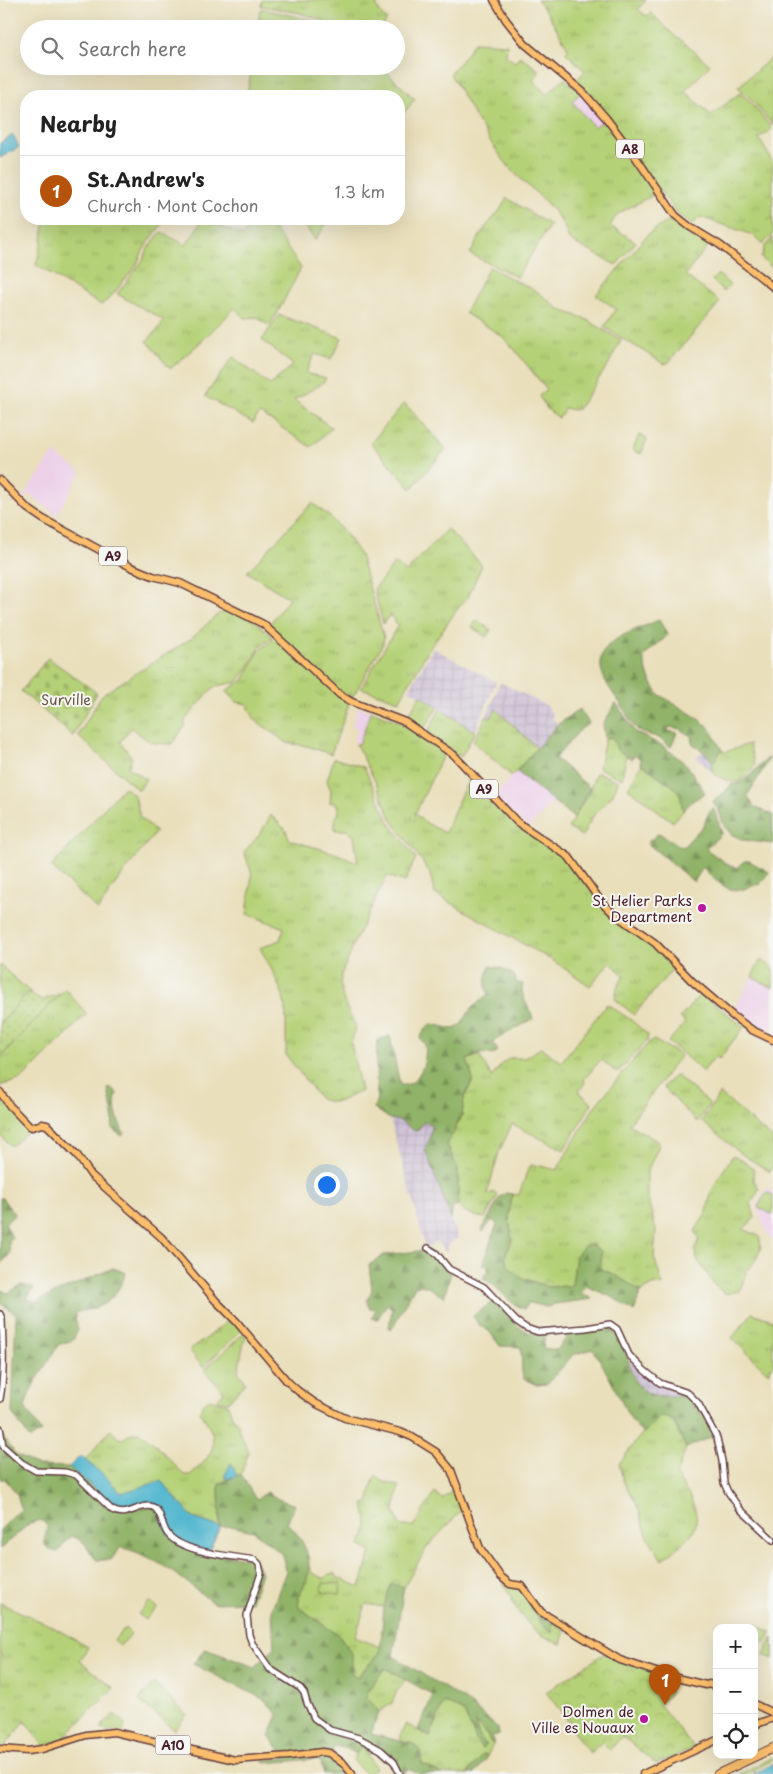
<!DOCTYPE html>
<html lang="en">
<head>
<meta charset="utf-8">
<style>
  :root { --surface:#fff; --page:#f2f2f2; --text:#222; --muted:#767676; --line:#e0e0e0; --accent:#b45309 }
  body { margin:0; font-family:"Playpen Sans",sans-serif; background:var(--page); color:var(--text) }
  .controls { position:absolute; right:15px; bottom:15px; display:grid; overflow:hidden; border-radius:10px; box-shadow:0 5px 20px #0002 }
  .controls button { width:45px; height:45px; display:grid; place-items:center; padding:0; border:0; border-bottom:1px solid var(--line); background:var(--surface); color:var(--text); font:25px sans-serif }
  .you { position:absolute; left:326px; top:1184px; width:18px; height:18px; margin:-12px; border:4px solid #fff; border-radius:50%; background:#1a73e8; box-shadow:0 0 0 8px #1a73e833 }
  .badge { display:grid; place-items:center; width:32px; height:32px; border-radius:50%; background:var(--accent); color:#fff; font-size:16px; font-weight:700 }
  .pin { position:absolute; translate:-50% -41px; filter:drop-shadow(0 1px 2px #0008) }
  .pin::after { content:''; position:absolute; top:26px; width:18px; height:15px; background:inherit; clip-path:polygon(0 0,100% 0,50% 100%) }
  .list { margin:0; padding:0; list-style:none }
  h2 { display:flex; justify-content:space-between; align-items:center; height:65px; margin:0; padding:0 20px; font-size:21px }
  h2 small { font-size:16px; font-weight:400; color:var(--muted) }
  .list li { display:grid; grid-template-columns:32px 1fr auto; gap:15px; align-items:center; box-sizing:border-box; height:70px; padding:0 20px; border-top:1px solid var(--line) }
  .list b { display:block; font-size:19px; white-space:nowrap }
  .list p { margin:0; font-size:16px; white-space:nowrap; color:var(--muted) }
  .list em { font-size:16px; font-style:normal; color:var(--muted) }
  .icon { flex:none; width:28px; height:28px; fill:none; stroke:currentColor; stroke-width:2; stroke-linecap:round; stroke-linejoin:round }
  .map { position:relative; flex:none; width:773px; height:1774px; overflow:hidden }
  .search { position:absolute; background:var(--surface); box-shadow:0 5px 20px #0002; left:20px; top:20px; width:385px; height:55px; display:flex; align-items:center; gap:12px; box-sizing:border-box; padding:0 18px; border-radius:28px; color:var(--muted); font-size:19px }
  .panel { position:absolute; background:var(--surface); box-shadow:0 5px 20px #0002; left:20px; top:90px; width:385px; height:135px; border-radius:20px }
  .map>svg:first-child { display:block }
  .built { fill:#edd1e9 }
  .industrial { fill:url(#industrial-grid) }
  .grass { fill:url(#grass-tufts); stroke:#807851 }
  .forest { fill:url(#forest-firs); stroke:#6d694a }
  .cemetery { fill:url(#cemetery-stones); stroke:#807851 }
  .park { fill:url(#park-crowns); stroke:#807851 }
  .garden { fill:url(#garden-dots); stroke:#807851 }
  .pitch { fill:#b5d177; stroke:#807851 }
  .water { fill:#50b6ce; stroke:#4d6a7c }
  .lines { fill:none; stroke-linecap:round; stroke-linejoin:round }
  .minor-casing { stroke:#623c41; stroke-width:8 }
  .major-casing { stroke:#623c41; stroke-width:9 }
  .highway-casing { stroke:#623c41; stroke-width:10 }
  .minor { stroke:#fff; stroke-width:5 }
  .major { stroke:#fabe6d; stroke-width:6 }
  .highway { stroke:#fabe6d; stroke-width:8 }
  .poi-dot { fill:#b5179e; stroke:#f6f6f2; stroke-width:2 }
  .labels { text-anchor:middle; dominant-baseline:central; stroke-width:4; stroke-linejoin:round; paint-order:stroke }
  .shield { fill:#f6f6f2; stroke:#7e6067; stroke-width:1 }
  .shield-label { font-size:12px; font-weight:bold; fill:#4a1f2b }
  .park-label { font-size:14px; fill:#6a5442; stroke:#f6f6f2 }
  .poi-label { font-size:14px; fill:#4a1f2b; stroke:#f6f6f2; text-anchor:end }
</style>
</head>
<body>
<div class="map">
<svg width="773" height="1774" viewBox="0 0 773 1774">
  <defs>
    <pattern id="industrial-grid" width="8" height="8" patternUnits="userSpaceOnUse" patternTransform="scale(1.25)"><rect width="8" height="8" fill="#ccbfd4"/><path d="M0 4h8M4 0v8" fill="none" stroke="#b1a4b6"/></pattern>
    <pattern id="grass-tufts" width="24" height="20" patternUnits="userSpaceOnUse" patternTransform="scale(1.25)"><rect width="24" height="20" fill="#b5d177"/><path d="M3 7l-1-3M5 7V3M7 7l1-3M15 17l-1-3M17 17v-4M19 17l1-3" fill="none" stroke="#9db367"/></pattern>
    <pattern id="forest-firs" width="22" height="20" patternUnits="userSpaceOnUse" patternTransform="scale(1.25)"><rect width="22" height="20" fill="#90b368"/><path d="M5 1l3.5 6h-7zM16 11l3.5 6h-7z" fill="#789156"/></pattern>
    <pattern id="cemetery-stones" width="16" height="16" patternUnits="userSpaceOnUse" patternTransform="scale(1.25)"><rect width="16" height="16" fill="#b5d177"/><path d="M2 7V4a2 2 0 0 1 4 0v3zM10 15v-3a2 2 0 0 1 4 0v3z" fill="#9db367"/></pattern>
    <pattern id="park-crowns" width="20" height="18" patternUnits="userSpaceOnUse" patternTransform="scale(1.25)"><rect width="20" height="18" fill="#b5d177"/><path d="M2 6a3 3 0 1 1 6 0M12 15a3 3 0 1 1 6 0" fill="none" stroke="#9db367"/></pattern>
    <pattern id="garden-dots" width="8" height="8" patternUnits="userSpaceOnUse" patternTransform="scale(1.25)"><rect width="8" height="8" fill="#b5d177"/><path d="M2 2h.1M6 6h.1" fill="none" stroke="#9db367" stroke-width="1.8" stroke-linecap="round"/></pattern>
  </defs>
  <rect width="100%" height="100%" fill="#f6f6f2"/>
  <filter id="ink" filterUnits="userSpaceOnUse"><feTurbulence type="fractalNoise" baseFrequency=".02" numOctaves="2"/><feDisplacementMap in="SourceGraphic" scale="10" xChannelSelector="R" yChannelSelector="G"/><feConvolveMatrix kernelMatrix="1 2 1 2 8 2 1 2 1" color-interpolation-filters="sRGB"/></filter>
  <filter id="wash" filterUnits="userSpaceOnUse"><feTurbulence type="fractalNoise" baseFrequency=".0096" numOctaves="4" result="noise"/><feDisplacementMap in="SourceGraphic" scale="20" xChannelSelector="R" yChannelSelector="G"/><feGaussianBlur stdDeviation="1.12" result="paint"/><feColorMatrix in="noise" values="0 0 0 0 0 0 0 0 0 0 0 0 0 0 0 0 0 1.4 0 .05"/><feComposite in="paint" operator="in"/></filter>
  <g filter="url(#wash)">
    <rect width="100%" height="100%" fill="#e9dfbb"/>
    <!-- built -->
    <g class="built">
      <path d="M581 93 606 120 594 127 572 101Z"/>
      <path d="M54 453 81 472 57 515 28 494 23 501 21 499Z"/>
      <path d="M358 707 371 711 359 744H356L354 740 358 729 352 726Z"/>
      <path d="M516 771 553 802 529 828 494 797Z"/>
      <path d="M752 977 773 988V1024L768 1035 732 1012Z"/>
      <path d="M766 1188 773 1191V1241L768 1235 757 1208V1204Z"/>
    </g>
    <!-- industrial -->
    <g class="industrial">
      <path d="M433 648 496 682 475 732 420 695 409 690Z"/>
      <path d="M500 682 549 707V710L553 715 551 718 558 724 537 748 496 709 491 718 486 717Z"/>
      <path d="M703 751 713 762 711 767 713 773 696 757Z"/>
      <path d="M390 1119 401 1121 413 1130 425 1121 432 1126 430 1138 425 1149 458 1238 448 1244 447 1252H445L436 1241 429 1246H425Z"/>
      <path d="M628 1358 657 1384 673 1389 684 1396 664 1398 650 1394 639 1386 632 1373Z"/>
    </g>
    <!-- grass -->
    <g class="grass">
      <path d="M262 0H374L381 14 387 20 381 29H349L300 13 261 6Z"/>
      <path d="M537 0H646L638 9 646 16 651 13 677 38H679L710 65 685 91 711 115 740 93 750 101 772 129 759 138 773 163V234L763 244 753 235 700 217 692 225 678 214 574 82 585 71 566 53 568 48 548 14Z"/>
      <path d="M262 9 308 19 339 29H257L260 10Z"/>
      <path d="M474 42 507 44 506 56 515 62 520 56 540 71 533 80 547 95 564 78 581 93 572 101 594 127 606 120 657 193 621 212 616 216 610 226 636 242 616 265 569 240C559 204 527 190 506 163 484 135 468 104 450 74L467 53Z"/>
      <path d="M773 56V126L752 100 738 87Z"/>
      <path d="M252 66H380L415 99 399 119V96H247Z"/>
      <path d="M507 198 550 225 517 277 470 254 484 229 500 210Z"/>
      <path d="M675 217 686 228 712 241 685 275 720 302 669 362 664 364 604 327 616 309 596 295 648 234Z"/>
      <path d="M45 219H162L165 220 145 247 136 266 110 298 101 305 36 265 41 246Z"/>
      <path d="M203 219 243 236 254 219H264L273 227 301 268 278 312 269 326 257 317 245 318 235 308 203 340 170 369 147 341 158 329 164 320 117 294 143 260 148 248 161 232 186 245Z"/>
      <path d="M300 219H330L315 240Z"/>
      <path d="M773 237V268L761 258 765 246Z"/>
      <path d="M489 267 538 292 560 310 584 318 621 340 608 365 578 409 574 410 565 408 559 418 548 410 539 396 546 389 516 351 502 336 465 313Z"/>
      <path d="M279 315 342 338 331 359 315 354 306 372 308 374 326 378 323 383 294 400 332 428 311 447 264 416 259 414 253 423 205 396 233 357 270 385 293 365 262 340Z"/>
      <path d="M404 403 446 449 411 489 371 443Z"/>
      <path d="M312 503 329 516 345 533 360 555 384 638 383 644 352 698 339 692 269 625 289 598 247 572Z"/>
      <path d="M447 529 482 565 468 597 459 607 429 649 399 701 361 688 398 625 390 615 383 624 374 589 395 563 406 572Z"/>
      <path d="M228 608 255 621 273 637 260 647 248 668 237 682 217 686 211 690 185 720V726L172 744C149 744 149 742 132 728L130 729 120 742 132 757 128 768 146 779 140 789H137L78 736 100 698 103 694 192 638 219 613 221 614Z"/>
      <path d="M274 639 348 703V707L331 754 307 746 287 743 255 720 247 704 237 702 226 691 243 680 259 651Z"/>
      <path d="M420 695 438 707 423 730 406 720Z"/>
      <path d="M440 709 475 732 461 757 458 754 457 756 427 733Z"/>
      <path d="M496 709 537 748 512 776 473 742 486 717 491 718Z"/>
      <path d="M371 711 400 722 445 751 415 814 428 824 445 833 460 797 468 781H475L488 798 516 825 563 857 576 869 601 903 656 947 675 966 634 1015 615 999 617 988 624 976 610 962 590 986 555 962 435 894 430 874 422 861 392 821 377 785 356 744H359Z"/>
      <path d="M611 737C618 745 615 748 626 755L622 779 599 768 605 738Z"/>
      <path d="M749 744 755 765C751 770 746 776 741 780 733 785 712 777 711 767 711 762 719 754 722 750L725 752Z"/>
      <path d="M334 758 364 767 390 824 416 858 405 882 387 876 352 947C351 958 343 966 341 977 338 994 349 1012 356 1027L351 1043 361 1091 340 1101 331 1102 320 1099 286 1055V1015L283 995 270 966 260 948 280 940 284 928 247 914 252 874 244 852 260 834 271 815 285 829 290 840 335 853 358 862 354 837 348 830H335V817L339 814 336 802 330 803 331 790 327 781Z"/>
      <path d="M642 764 670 784 680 794 683 811 673 822 628 788Z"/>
      <path d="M596 773H599L618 781C614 798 607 800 597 811 591 818 587 828 582 836L568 828 589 792Z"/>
      <path d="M124 787 135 796 140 817 156 832 115 884 98 910 51 867Z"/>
      <path d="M760 960 773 967V988L752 977Z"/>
      <path d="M0 965 31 993 28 992 0 1024Z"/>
      <path d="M65 989 87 1014 22 1079 0 1086V1058Z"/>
      <path d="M701 993 744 1027 719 1059 715 1056 703 1072 680 1051 668 1042 685 1023 680 1018Z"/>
      <path d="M607 1004 631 1020 648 1035 647 1041 617 1073 601 1059 584 1080 585 1082 579 1092 592 1103 564 1150 512 1124 499 1152 487 1194 491 1195 492 1192 498 1195 485 1218 475 1216 462 1210 458 1202V1170L447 1144 462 1116 464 1098 473 1080 467 1060 479 1055 492 1077 500 1066 509 1058H524L541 1048 561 1062Z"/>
      <path d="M654 1040 681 1055 629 1124 660 1143 647 1172V1196L656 1230 654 1257 663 1286 655 1284 641 1291 613 1274 601 1269V1251L576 1256 572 1284 570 1286 548 1287 520 1277 508 1265 504 1257 512 1240 509 1219 512 1194 519 1195 528 1169 531 1165H536L557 1170 594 1107 649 1042Z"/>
      <path d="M676 1075 710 1104 697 1122 663 1087Z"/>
      <path d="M0 1094 31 1129 11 1146 0 1135Z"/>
      <path d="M720 1094 773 1139V1167L770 1172 743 1155 701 1121Z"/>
      <path d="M733 1155 754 1168 753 1178 759 1189 751 1203 755 1218 743 1229 759 1236C764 1252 756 1260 746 1271L747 1273 739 1291 726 1294 716 1287 696 1258 695 1249 699 1238 695 1231 707 1212 711 1193 718 1179Z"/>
      <path d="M752 1313 773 1320V1366L768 1373 732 1338Z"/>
      <path d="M231 1318 241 1329 240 1332 203 1367 189 1350 207 1338Z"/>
      <path d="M244 1333 246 1337 244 1341 238 1372 246 1382 229 1401 226 1402 217 1400 224 1392 204 1370Z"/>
      <path d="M209 1399 228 1405 232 1416 239 1425 238 1429 249 1452 241 1474 219 1484 220 1527 193 1518 162 1482 121 1493 106 1477 85 1460 110 1430 119 1438 123 1439 129 1434 139 1432 157 1446 184 1475H190C216 1453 221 1441 200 1412L202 1405Z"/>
      <path d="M663 1416 673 1421 686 1448 676 1475C686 1492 705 1514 692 1533 685 1543 671 1552 662 1560L648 1537 636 1503 624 1483 619 1464C630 1450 647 1423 663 1416Z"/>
      <path d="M376 1475 382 1481 399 1486 394 1512 401 1526H414L435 1492 442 1499 455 1489 463 1509 427 1547 404 1587H390L384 1607 366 1604 355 1637 380 1647V1652L356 1678 351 1675 352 1654 319 1621 299 1608C296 1593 308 1582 309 1567L311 1572 324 1579 328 1575 334 1573 337 1577 360 1587 371 1552 359 1545C370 1530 367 1521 364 1504L368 1503 373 1482Z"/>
      <path d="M503 1582 522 1589 539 1614 565 1630 561 1644C546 1638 529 1630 522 1614L520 1615Z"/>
      <path d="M0 1603 51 1626 88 1647 80 1661 114 1688 64 1738 44 1747 25 1721 4 1747 0 1746Z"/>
      <path d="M385 1668 405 1680 397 1691 392 1703 379 1712 366 1698 368 1690Z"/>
      <path d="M154 1683 187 1715 174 1730 139 1700Z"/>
      <path d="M444 1702 464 1712 477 1742 482 1749 487 1745 480 1739 474 1721 487 1735 491 1743H494L487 1756 484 1754 467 1774H442L422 1764 413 1744 402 1742 400 1735 406 1724 430 1737Z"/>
      <path d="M113 1715H116L125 1724 123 1732 102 1730V1726Z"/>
      <path d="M359 1749H361L365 1752 376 1769 368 1774H365L353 1760Z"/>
      <path d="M772 1758 773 1760 747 1774H739Z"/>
    </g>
    <!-- forest -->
    <g class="forest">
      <path d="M659 620 668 635 643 657 649 678 658 694 693 715 708 726 722 750 713 762 703 751 692 743 691 736 680 729 669 727 668 731 677 733 671 747C667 744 663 741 659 738 652 735 642 734 637 729 629 722 625 709 618 700 578 648 613 639 659 620Z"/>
      <path d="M616 703 635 732 663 746 687 765 705 793 691 802 683 811 680 794 670 784 640 763 641 759 634 755 632 759 617 750 614 741 611 737 605 738 603 724Z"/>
      <path d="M580 709 589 723 581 729 555 758 590 788 574 818 516 771 558 724Z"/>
      <path d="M768 758H770L747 796 755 807 773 815V844L743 840 731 834 724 826 719 811 713 801 724 793 732 784C743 786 759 765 768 758Z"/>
      <path d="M713 807 722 833 706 849 730 866 738 868 744 861H749L769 872 759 885C751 883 748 889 740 890 725 892 712 877 703 867L694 882 647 843 659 833 677 845 683 847 704 825 708 814Z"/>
      <path d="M490 966 501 968 514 975 517 983 523 984C519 998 530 1006 533 1019L492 1042 498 1051 492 1055C483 1051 475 1056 467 1060L473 1080 464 1098 462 1116 447 1144 458 1170V1202L460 1205 453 1206 451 1219 425 1149 430 1138 432 1126 425 1121 417 1131 413 1130 401 1121 390 1119 374 1108 377 1098 376 1063 377 1040 390 1036 400 1085C418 1088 428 1061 425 1045 424 1043 422 1041 420 1038L425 1029 432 1024 454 1029 460 1026 471 1009 488 994C484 984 485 976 490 966Z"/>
      <path d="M110 1087 117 1093C112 1108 118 1120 124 1134L122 1136 112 1129 113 1116 108 1089Z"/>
      <path d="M506 1193 512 1194 509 1219 512 1240 505 1257 508 1265 520 1277 548 1287 570 1286 572 1284 576 1256 585 1245H592L601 1251V1269L613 1274 641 1291 634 1312 614 1298 586 1286 581 1293 592 1299 555 1304 547 1307 530 1303 524 1309C506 1302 500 1287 484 1279V1275L488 1273V1265H482L497 1224 492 1220 483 1232 482 1230 500 1197Z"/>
      <path d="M0 1198H2L15 1215 5 1223 12 1238 9 1240 10 1254 0 1265Z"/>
      <path d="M427 1250C438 1257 441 1268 451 1273L444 1297C435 1293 426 1282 415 1286L391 1330 389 1327 392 1309 387 1304 377 1320 372 1318 376 1309 369 1308 367 1300 372 1290 369 1265 384 1255Z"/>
      <path d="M113 1268 126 1273C115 1300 106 1307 77 1312L75 1316 78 1330 73 1340 58 1345C47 1366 30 1384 25 1407L41 1432 30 1439 12 1413 16 1314 0 1303V1290L8 1293 21 1285 34 1288 27 1299 35 1302Z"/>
      <path d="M494 1301C507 1315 523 1338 545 1334L543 1348 557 1350 572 1331 610 1326C618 1333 625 1350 628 1360 631 1369 632 1378 638 1385 655 1405 678 1390 692 1400 703 1408 708 1425 714 1436L686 1448 674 1421 663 1416 658 1419 644 1433C634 1427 633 1421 627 1412 616 1391 606 1369 593 1349L573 1355 547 1384 537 1385 524 1379 522 1372 521 1347 500 1346 489 1331 478 1324 473 1316Z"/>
      <path d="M0 1432 16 1455 38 1466 69 1467 118 1508 151 1501 158 1506 167 1533 194 1549 255 1560 261 1573 251 1602 213 1603C183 1579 159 1558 121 1547L111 1560H96C87 1548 87 1541 71 1536L65 1542 58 1552C41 1549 43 1540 48 1527L41 1520 30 1523 0 1549V1530L21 1509 17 1494 5 1479H0Z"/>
      <path d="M241 1474 252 1493 257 1499 267 1492 278 1499 295 1505 287 1523C303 1538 315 1560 306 1582 301 1592 297 1597 299 1608L340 1636 352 1654V1675L357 1678 380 1652 384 1607 391 1584 404 1587 393 1656 466 1701 498 1728 499 1735 491 1737 494 1743H491L487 1735 475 1722 480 1739 487 1745 482 1749 477 1742 464 1712 444 1702 430 1737 418 1730 433 1695 385 1668 368 1690 366 1698 379 1712 371 1734 413 1744 420 1750 422 1764 442 1774H420L408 1769 402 1774 391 1758 377 1749 367 1755 361 1749 359 1750 356 1754 348 1749 335 1746 332 1753 345 1774H324L321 1763 317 1759 264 1763 262 1760 286 1758 269 1736 278 1715 265 1700 193 1664 205 1649 255 1667 274 1649 272 1609 286 1571 282 1554 253 1531 231 1526 220 1527 219 1484Z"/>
      <path d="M525 1594 552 1622V1633C537 1623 532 1610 525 1594Z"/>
      <path d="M484 1754 487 1756 486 1760 474 1774H467Z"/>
    </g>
    <!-- cemetery -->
    <path class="cemetery" d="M48 658 97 693 73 736 21 691Z"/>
    <!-- park -->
    <path class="park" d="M605 1653 673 1679 668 1689 671 1693 659 1704 694 1748 656 1764 622 1736 610 1750 602 1742 590 1753 570 1728 564 1725 569 1722 546 1692Z"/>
    <!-- garden -->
    <path class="garden" d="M28 992 42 1000 60 994 0 1058V1024Z"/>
    <!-- pitch -->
    <g class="pitch">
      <path d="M718 274 730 285 724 292 712 280Z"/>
      <path d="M639 435 647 439 641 454 633 450Z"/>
      <path d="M477 620 491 630 486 637 472 627Z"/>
      <path d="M766 1192 773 1195V1215L758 1207Z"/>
      <path d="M323 1583 341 1584 340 1594 322 1592Z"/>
      <path d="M150 1601 157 1608 145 1620 138 1614Z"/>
      <path d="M756 1624 771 1632 766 1643 754 1637V1628Z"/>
      <path d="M125 1628 131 1634 120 1646 114 1640Z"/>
      <path d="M773 1637V1659L764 1655Z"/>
    </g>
    <!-- water -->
    <g class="water">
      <path d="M13 135 19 147 0 158V143Z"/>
      <path d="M80 1456 106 1477 121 1493 161 1481 193 1518 220 1527 209 1551C198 1549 174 1542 167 1532 160 1521 163 1510 151 1501L118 1508 69 1467Z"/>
      <path d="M231 1463 237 1476 226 1479 225 1475Z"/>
      <path d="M773 1764V1774H753Z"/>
    </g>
  </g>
  <g filter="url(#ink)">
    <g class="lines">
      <!-- minor casing -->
      <g class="minor-casing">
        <g id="minor">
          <path d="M428 1248 436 1253 449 1269 484 1287 516 1321 526 1328 538 1332 586 1328 610 1324 617 1329 629 1355 644 1370 660 1383 688 1393 698 1403 717 1438 722 1461 724 1483 728 1492 740 1509 773 1540"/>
          <path d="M0 1314 2 1319C3 1346 5 1372 0 1399"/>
          <path d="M0 1428 3 1446 22 1463 36 1471 65 1472 76 1475 112 1510C128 1519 140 1502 153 1507 161 1510 162 1526 167 1533 181 1553 232 1556 255 1560L259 1564 261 1573 247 1615 249 1635 252 1643 270 1669 300 1688 304 1693 307 1703 314 1718 330 1730 359 1738 381 1750 394 1762 400 1774"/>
        </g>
      </g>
      <!-- major casing -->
      <g class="major-casing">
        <g id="major">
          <path d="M494 0 506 20 525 44 583 92 606 118 637 159 675 215 690 227 720 245 773 287"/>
          <path d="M0 480 27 508 43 519 131 567 153 576 180 583 263 624 340 695 352 702 405 722 454 755 517 822 569 857 600 900 613 913 655 943 692 981 734 1017 752 1030 773 1040"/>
          <path d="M0 1092 10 1106 29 1126 32 1127 42 1124 47 1125 77 1155 91 1175 161 1237 216 1301 236 1321 287 1381 298 1391 315 1403 345 1418 400 1432 412 1437 436 1452 451 1470 480 1548 500 1576 510 1584 522 1586 541 1612 620 1660 668 1676 706 1685 709 1684 717 1688"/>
          <path d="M754 1704 773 1713"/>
          <path d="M754 1725 773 1718"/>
          <path d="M0 1749 28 1751 42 1749 86 1735 114 1732 235 1760 289 1756 322 1752 329 1753 344 1764 352 1774"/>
          <path d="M643 1774 717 1740"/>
        </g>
      </g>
      <!-- highway casing -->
      <g class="highway-casing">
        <path id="highway" d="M718 1774 773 1748"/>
      </g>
      <!-- minor -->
      <use href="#minor" class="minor"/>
      <!-- major -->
      <use href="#major" class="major"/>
      <!-- highway -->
      <use href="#highway" class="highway"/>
    </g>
  </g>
  <!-- markers -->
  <g class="poi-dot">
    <circle cx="702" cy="908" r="5"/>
    <circle cx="644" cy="1719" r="5"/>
  </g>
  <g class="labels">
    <!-- shield labels -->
    <g class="shield">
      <rect x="616" y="139.5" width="28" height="19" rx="4"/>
      <rect x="99" y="546.5" width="28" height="19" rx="4"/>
      <rect x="470" y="779.5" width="28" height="19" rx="4"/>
      <rect x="155.5" y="1735.5" width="35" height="19" rx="4"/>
    </g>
    <g class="shield-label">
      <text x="630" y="149">A8</text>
      <text x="113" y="556">A9</text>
      <text x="484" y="789">A9</text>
      <text x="173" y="1745">A10</text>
    </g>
    <!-- park labels -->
    <g class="park-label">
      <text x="66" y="699">Surville</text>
    </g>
    <!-- poi labels -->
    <g class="poi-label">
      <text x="692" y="900">St Helier Parks<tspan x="692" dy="16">Department</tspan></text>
      <text x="634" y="1711">Dolmen de<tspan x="634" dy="16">Ville es Nouaux</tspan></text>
    </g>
  </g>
</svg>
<div class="controls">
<button>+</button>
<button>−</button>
<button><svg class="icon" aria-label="locate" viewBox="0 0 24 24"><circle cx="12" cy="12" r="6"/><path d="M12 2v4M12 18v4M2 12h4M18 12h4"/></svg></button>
</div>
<div class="you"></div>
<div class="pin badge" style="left:665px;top:1705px">1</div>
<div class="search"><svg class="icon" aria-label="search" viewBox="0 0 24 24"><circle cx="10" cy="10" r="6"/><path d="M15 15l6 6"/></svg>Search here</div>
<section class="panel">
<h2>Nearby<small></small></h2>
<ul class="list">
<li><span class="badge">1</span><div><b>St.Andrew's</b><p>Church · Mont Cochon</p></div><em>1.3 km</em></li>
</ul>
</section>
</div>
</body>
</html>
